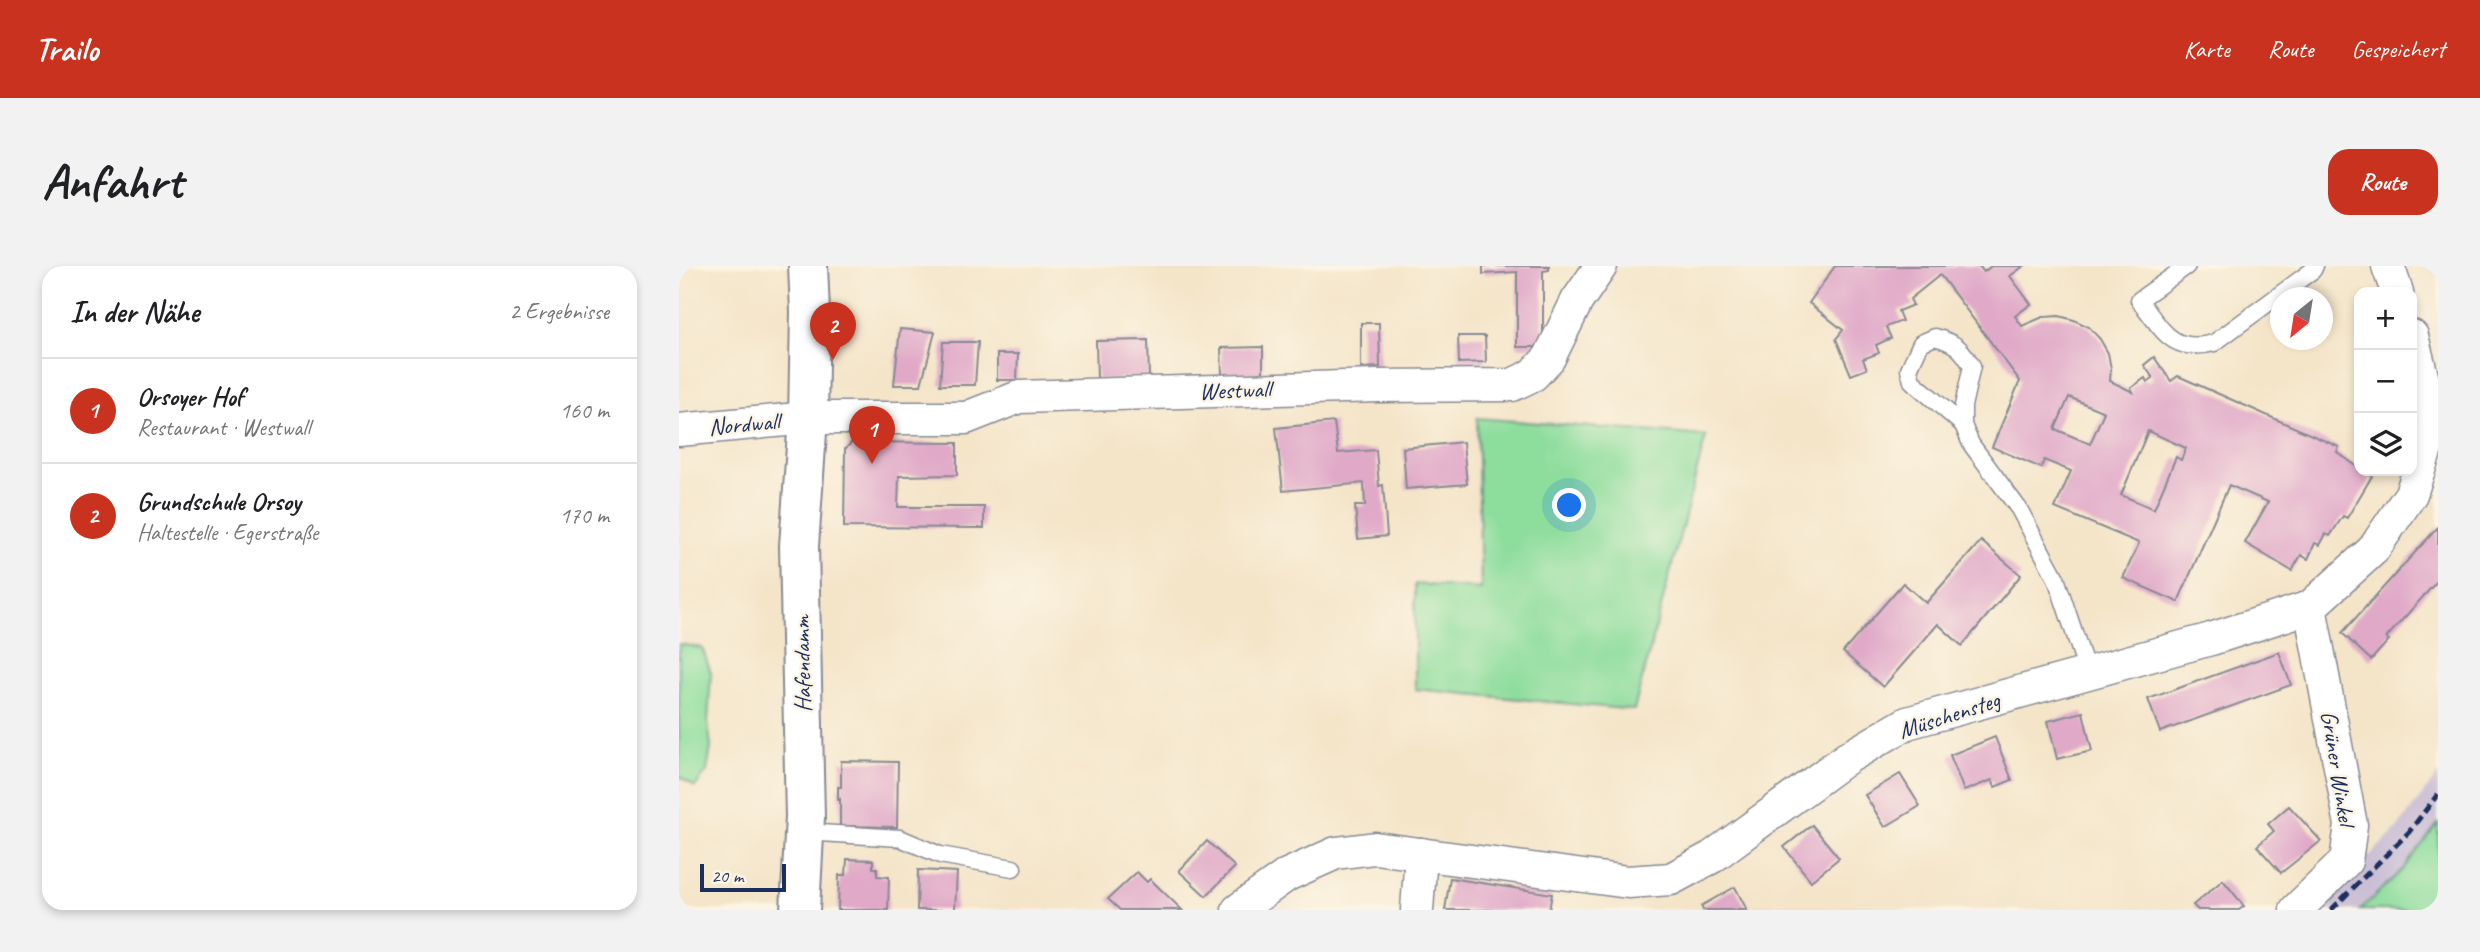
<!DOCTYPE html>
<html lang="de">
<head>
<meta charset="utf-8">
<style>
  :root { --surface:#fff; --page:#f2f2f2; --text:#202124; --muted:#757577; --line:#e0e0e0; --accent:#c8321e }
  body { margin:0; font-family:Caveat,sans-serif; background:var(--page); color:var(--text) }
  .controls { position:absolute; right:21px; top:21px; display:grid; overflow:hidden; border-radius:14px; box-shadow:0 4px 10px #0003 }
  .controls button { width:63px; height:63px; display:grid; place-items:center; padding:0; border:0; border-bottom:2px solid var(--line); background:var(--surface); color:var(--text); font:35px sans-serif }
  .compass { position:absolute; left:1591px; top:21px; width:63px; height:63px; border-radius:50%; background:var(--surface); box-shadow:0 4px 10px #0003; rotate:210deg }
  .scale { position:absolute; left:21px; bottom:18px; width:86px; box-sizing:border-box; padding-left:7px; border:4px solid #1b2f5e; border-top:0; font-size:19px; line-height:24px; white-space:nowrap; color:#1b2f5e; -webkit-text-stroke:5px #fcf5e5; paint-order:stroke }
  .you { position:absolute; left:891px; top:240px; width:24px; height:24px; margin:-18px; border:5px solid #fff; border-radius:50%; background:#1a73e8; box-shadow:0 0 0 10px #1a73e833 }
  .badge { display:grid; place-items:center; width:46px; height:46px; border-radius:50%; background:var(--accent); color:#fff; font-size:23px; font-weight:700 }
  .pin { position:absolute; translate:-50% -58px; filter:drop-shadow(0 2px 4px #0008) }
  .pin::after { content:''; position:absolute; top:37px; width:24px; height:21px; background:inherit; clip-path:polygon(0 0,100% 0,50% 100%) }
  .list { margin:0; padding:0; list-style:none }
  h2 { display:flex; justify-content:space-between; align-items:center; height:91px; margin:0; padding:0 28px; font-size:30px }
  h2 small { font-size:23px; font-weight:400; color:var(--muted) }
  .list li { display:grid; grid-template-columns:46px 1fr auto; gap:21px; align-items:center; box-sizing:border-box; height:105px; padding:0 28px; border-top:2px solid var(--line) }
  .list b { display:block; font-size:26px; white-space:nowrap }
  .list p { margin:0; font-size:23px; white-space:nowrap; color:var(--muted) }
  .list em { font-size:23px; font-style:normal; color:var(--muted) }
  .icon { flex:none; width:38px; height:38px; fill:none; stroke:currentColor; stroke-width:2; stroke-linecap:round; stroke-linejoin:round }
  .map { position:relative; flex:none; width:1759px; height:644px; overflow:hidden; border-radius:21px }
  header { display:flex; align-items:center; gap:42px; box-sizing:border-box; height:98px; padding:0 35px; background:var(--accent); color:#fff }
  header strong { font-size:33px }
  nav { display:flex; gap:38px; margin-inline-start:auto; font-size:24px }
  .intro { display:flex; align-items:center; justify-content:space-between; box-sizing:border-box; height:168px; padding:0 42px }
  h1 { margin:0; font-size:49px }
  .button { padding:18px 32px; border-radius:21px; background:var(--accent); color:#fff; font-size:24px; font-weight:700 }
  main { display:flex; gap:42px; padding:0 42px }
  aside { flex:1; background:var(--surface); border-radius:21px; box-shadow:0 4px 10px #0003 }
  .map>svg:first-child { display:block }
  .industrial { fill:#cbbfd5 }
  .green { fill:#8ddd9c; stroke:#54867d; stroke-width:2 }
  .building { fill:#e0a9c8; fill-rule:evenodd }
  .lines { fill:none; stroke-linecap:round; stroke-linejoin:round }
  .service-casing { stroke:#888a94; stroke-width:19 }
  .minor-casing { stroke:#888a94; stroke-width:35 }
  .tertiary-casing { stroke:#888a94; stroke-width:42 }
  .service { stroke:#fff; stroke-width:16 }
  .minor { stroke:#fff; stroke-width:32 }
  .tertiary { stroke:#fff; stroke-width:38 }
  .rail { stroke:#1b2f5e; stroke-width:5; stroke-dasharray:10 5; stroke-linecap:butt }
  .labels { text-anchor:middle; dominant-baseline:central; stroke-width:5; stroke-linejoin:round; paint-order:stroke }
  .street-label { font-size:24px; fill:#1b2f5e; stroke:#fcf5e5 }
</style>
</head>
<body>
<header>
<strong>Trailo</strong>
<nav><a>Karte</a><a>Route</a><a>Gespeichert</a></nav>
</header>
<div class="intro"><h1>Anfahrt</h1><a class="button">Route</a></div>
<main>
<aside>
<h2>In der Nähe<small>2 Ergebnisse</small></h2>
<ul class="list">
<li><span class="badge">1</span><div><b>Orsoyer Hof</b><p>Restaurant · Westwall</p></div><em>160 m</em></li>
<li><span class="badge">2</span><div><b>Grundschule Orsoy</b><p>Haltestelle · Egerstraße</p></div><em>170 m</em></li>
</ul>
</aside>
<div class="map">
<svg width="1759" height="644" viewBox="0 0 1759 644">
  <rect width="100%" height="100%" fill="#fcf5e5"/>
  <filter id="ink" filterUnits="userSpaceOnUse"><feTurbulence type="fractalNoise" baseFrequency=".0143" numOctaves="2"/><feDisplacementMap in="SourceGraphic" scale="14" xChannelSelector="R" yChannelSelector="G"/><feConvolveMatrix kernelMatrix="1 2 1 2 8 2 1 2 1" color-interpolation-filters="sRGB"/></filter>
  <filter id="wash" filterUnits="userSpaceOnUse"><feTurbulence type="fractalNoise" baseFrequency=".00686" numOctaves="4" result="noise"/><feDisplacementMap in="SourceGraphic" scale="28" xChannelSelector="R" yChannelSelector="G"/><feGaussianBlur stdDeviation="1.57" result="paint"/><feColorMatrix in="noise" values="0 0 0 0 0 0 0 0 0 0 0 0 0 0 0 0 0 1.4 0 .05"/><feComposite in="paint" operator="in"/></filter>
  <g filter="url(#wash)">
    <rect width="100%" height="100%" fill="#f4e5c9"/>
    <!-- industrial -->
    <path class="industrial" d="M1759 508V558L1724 603 1681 644H1634L1717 564Z"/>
    <!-- green -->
    <g class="green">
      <path d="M798 152 1027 170 955 444 736 423V318L802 323Z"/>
      <path d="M0 378 23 382 32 407 29 456 32 481 28 505 16 521 0 510Z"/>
      <path d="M1759 558V644H1681L1724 603Z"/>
    </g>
    <g id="blocks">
      <!-- building -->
      <g class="building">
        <path d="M804 0H870V4L864 5V81H838V6L804 8Z"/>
        <path d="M1156 0H1300L1305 6 1312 0H1345L1331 10 1352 38 1336 50 1343 60 1364 51 1380 50 1395 54 1410 61 1421 73 1429 87 1432 103 1431 115 1454 126 1452 122 1466 112 1468 116 1474 112 1465 99 1475 91 1492 115 1499 110 1660 181 1658 186 1680 202V205H1685L1693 210 1668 252 1664 250 1651 270 1647 268 1641 279 1636 277 1629 293 1622 289 1613 305 1566 277 1589 236 1550 219 1499 336 1444 312 1460 277 1376 242 1392 205 1365 194 1362 202 1313 181 1341 115 1261 9 1231 33 1234 39 1219 45 1223 55 1207 61 1212 72 1197 79 1200 87 1184 93 1188 103 1172 109 1157 73 1164 64 1130 37ZM1390 131 1425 146 1411 178 1376 163ZM1469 165 1507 182 1502 194 1497 191 1475 243 1442 229Z"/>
        <path d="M682 57H700L701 101 682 102Z"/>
        <path d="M221 63 256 66 242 119H215Z"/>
        <path d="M779 70H806L807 96 780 97Z"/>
        <path d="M469 74 470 111 418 114 417 75Z"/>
        <path d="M264 76H299L296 119H261Z"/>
        <path d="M584 81V108H543L542 82Z"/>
        <path d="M318 88H339L338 114H318Z"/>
        <path d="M655 156 659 187 697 184 700 220 704 219 708 270 679 273 676 240H686L685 217 604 225 597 162Z"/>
        <path d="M176 173 175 176 278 177V209L220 210 219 241H305V262L165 261 166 183Z"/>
        <path d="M784 176 788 218 727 223 724 182Z"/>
        <path d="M1759 261V314L1707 372 1710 374 1692 394 1663 367Z"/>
        <path d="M1302 275 1342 309 1283 380 1259 358 1204 421 1164 386 1224 317 1247 337Z"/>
        <path d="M1600 386 1612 419 1481 466 1469 433Z"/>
        <path d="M1404 446 1413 485 1378 493 1369 455Z"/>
        <path d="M1316 471 1333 514 1316 521 1313 514 1285 525 1271 489Z"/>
        <path d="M162 495 219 496 218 561 161 560V533L159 534V521H162Z"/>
        <path d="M1221 508 1241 540 1206 561 1186 529Z"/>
        <path d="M1610 540 1642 575 1602 607 1578 580 1595 565 1589 558Z"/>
        <path d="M1133 559 1160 592 1132 615 1105 581Z"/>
        <path d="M528 575 556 601 527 630 500 605Z"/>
        <path d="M168 593 194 594V602H198V610L210 611 209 644H159L160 609H167Z"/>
        <path d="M239 604 278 606 276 644H238Z"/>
        <path d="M458 606 468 616 471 613 503 644H441L429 633Z"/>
        <path d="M771 612 873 628 870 644H766Z"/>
        <path d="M1544 614 1565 640 1560 644H1519L1514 639Z"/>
        <path d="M1056 621 1068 644H1024L1022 640Z"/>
      </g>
    </g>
  </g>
  <g filter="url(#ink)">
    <use href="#blocks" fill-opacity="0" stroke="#888a94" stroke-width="2"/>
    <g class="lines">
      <!-- service casing -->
      <g class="service-casing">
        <g id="service">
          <path d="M1508 0 1460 34C1484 64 1492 88 1535 77L1634 4 1636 0"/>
          <path d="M1284 159 1233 115 1230 103 1242 77 1256 71C1277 77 1282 82 1293 100L1284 140V159L1292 178 1340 243 1377 312 1409 408"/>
          <path d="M125 566 221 572 261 589 334 602"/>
        </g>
      </g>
      <!-- minor casing -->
      <g class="minor-casing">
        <g id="minor">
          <path d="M1709 0 1718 26"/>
          <path d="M0 164 129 152H287L340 131 699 120 833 119 854 109 870 92 898 35 922 0"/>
          <path d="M559 644 608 609 657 587 696 582 949 616 992 613 1033 591 1168 492 1228 457 1532 373 1631 341 1694 284 1732 228 1755 159 1733 70"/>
          <path d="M738 644 742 588"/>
          <path d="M1617 644 1667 595 1672 559 1631 341"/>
        </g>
      </g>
      <!-- tertiary casing -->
      <g class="tertiary-casing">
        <path id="tertiary" d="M121 644 126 551 120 280 129 152 131 46 129 0"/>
      </g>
      <!-- service -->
      <use href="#service" class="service"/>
      <!-- minor -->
      <use href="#minor" class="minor"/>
      <!-- tertiary -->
      <use href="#tertiary" class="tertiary"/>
      <!-- rail -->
      <path class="rail" d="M1652 644 1730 566 1759 528"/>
    </g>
  </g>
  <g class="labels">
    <!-- street labels -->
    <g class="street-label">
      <text transform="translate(556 124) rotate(-2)">Westwall</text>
      <text transform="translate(65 158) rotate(-5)">Nordwall</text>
      <text transform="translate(123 398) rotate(-91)">Hafendamm</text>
      <text transform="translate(1270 449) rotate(-18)">Müschensteg</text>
      <text transform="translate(1659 502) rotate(81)">Grüner Winkel</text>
    </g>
  </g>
</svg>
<div class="controls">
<button>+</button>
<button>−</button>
<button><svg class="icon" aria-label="layers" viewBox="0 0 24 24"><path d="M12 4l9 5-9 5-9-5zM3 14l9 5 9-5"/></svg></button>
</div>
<svg class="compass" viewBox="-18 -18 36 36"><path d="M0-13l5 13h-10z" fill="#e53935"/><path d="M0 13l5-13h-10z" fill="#757577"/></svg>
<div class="scale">20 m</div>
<div class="you"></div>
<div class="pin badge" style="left:193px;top:198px">1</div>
<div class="pin badge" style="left:154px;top:94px">2</div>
</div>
</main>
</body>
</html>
